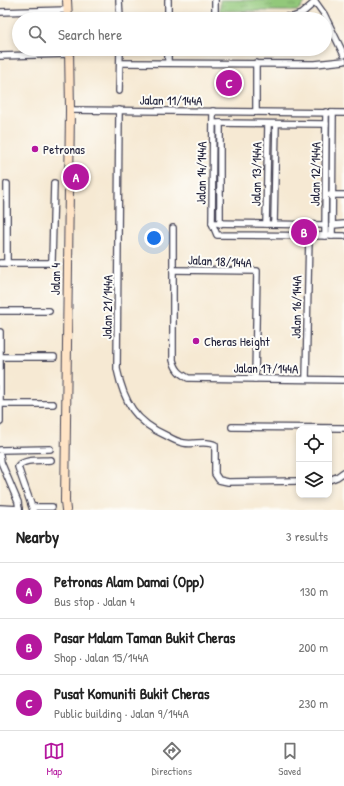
<!DOCTYPE html>
<html lang="en">
<head>
<meta charset="utf-8">
<style>
  :root { --surface:#fff; --page:#f6f6f6; --text:#222; --muted:#767676; --line:#e0e0e0; --accent:#b5179e }
  body { margin:0; font-family:"Patrick Hand",sans-serif; background:var(--page); color:var(--text) }
  .controls { position:absolute; right:12px; bottom:12px; display:grid; overflow:hidden; border-radius:8px; box-shadow:0 2px 6px #0003 }
  .controls button { width:36px; height:36px; display:grid; place-items:center; padding:0; border:0; border-bottom:1px solid var(--line); background:var(--surface); color:var(--text); font:20px sans-serif }
  .you { position:absolute; left:154px; top:238px; width:14px; height:14px; margin:-10px; border:3px solid #fff; border-radius:50%; background:#1a73e8; box-shadow:0 0 0 6px #1a73e833 }
  .badge { display:grid; place-items:center; width:26px; height:26px; border-radius:50%; background:var(--accent); color:#fff; font-size:13px; font-weight:700 }
  .pin { position:absolute; translate:-50% -50%; border:2px solid #fff; box-shadow:0 1px 4px #0006 }
  .list { margin:0; padding:0; list-style:none }
  h2 { display:flex; justify-content:space-between; align-items:center; height:52px; margin:0; padding:0 16px; font-size:17px }
  h2 small { font-size:13px; font-weight:400; color:var(--muted) }
  .list li { display:grid; grid-template-columns:26px 1fr auto; gap:12px; align-items:center; box-sizing:border-box; height:56px; padding:0 16px; border-top:1px solid var(--line) }
  .list b { display:block; font-size:15px; white-space:nowrap }
  .list p { margin:0; font-size:13px; white-space:nowrap; color:var(--muted) }
  .list em { font-size:13px; font-style:normal; color:var(--muted) }
  .icon { flex:none; width:22px; height:22px; fill:none; stroke:currentColor; stroke-width:2; stroke-linecap:round; stroke-linejoin:round }
  .map { position:relative; flex:none; width:344px; height:510px; overflow:hidden }
  .search { position:absolute; background:var(--surface); box-shadow:0 2px 6px #0003; left:12px; right:12px; top:12px; height:44px; display:flex; align-items:center; gap:10px; box-sizing:border-box; padding:0 14px; border-radius:22px; color:var(--muted); font-size:15px }
  .sheet { height:220px; background:var(--surface) }
  nav { display:flex; justify-content:space-around; align-items:center; box-sizing:border-box; height:56px; border-top:1px solid var(--line); background:var(--surface); font-size:11px; color:var(--muted) }
  nav a { display:grid; justify-items:center; gap:2px }
  nav .on { color:var(--accent) }
  .map>svg:first-child { display:block }
  .park { fill:url(#park-tufts); stroke:#5a755a }
  .lines { fill:none; stroke-linecap:round; stroke-linejoin:round }
  .street-casing { stroke:#424052; stroke-width:8 }
  .secondary-casing { stroke:#424052; stroke-width:10 }
  .street { stroke:#fff; stroke-width:5.5 }
  .secondary { stroke:#ffe4c6; stroke-width:8 }
  .poi-dot { fill:#b5179e; stroke:#fdfcf7; stroke-width:1.5 }
  .labels { text-anchor:middle; dominant-baseline:central; stroke-width:4; stroke-linejoin:round; paint-order:stroke }
  .street-label { font-size:13px; fill:#22223b; stroke:#fdfcf7 }
  .poi-label { font-size:13px; fill:#22223b; stroke:#fdfcf7; text-anchor:start }
</style>
</head>
<body>
<div class="map">
<svg width="344" height="510" viewBox="0 0 344 510">
  <defs>
    <pattern id="park-tufts" width="24" height="20" patternUnits="userSpaceOnUse"><rect width="24" height="20" fill="#92c87a"/><path d="M3 7l-1-3M5 7V3M7 7l1-3M15 17l-1-3M17 17v-4M19 17l1-3" fill="none" stroke="#77a265"/></pattern>
  </defs>
  <rect width="100%" height="100%" fill="#fdfcf7"/>
  <filter id="ink" filterUnits="userSpaceOnUse"><feTurbulence type="fractalNoise" baseFrequency=".025" numOctaves="2"/><feDisplacementMap in="SourceGraphic" scale="8" xChannelSelector="R" yChannelSelector="G"/><feConvolveMatrix kernelMatrix="1 2 1 2 8 2 1 2 1" color-interpolation-filters="sRGB"/></filter>
  <filter id="wash" filterUnits="userSpaceOnUse"><feTurbulence type="fractalNoise" baseFrequency=".012" numOctaves="4" result="noise"/><feDisplacementMap in="SourceGraphic" scale="16" xChannelSelector="R" yChannelSelector="G"/><feGaussianBlur stdDeviation="0.9" result="paint"/><feColorMatrix in="noise" values="0 0 0 0 0 0 0 0 0 0 0 0 0 0 0 0 0 1.4 0 .05"/><feComposite in="paint" operator="in"/></filter>
  <g filter="url(#wash)">
    <rect width="100%" height="100%" fill="#f6e9d3"/>
    <!-- park -->
    <path class="park" d="M220 0H304L306 2 297 11H220Z"/>
  </g>
  <g filter="url(#ink)">
    <g class="lines">
      <!-- street casing -->
      <g class="street-casing">
        <g id="street">
          <path d="M119 0 120 19"/>
          <path d="M168 0V19"/>
          <path d="M314 0 324 14 344 55"/>
          <path d="M0 12 67 10"/>
          <path d="M168 16 293 17 301 14 315 2"/>
          <path d="M215 16V0"/>
          <path d="M0 56 69 54"/>
          <path d="M120 63 315 64 344 61"/>
          <path d="M168 63V49"/>
          <path d="M119 91 120 49"/>
          <path d="M70 110 344 113"/>
          <path d="M119 110 117 369C124 402 135 422 167 436 172 439 178 442 184 443 194 445 206 440 215 445V474L219 480 228 482 299 481"/>
          <path d="M213 111 212 223 217 235 344 236"/>
          <path d="M256 112V63"/>
          <path d="M213 123 326 124"/>
          <path d="M7 184V263"/>
          <path d="M330 195H344"/>
          <path d="M212 223 325 225"/>
          <path d="M220 224V123"/>
          <path d="M266 224 268 124"/>
          <path d="M274 224 276 124"/>
          <path d="M333 225 344 224"/>
          <path d="M173 228V360C176 370 179 373 188 378L344 380"/>
          <path d="M325 236 326 112"/>
          <path d="M332 236 333 113"/>
          <path d="M0 263H49L52 261 54 183"/>
          <path d="M173 270 257 271 255 379"/>
          <path d="M0 311H49"/>
          <path d="M0 332V422"/>
          <path d="M0 357H54"/>
          <path d="M306 379 309 236"/>
          <path d="M0 404H53"/>
          <path d="M232 427 344 428"/>
          <path d="M0 450 50 449"/>
          <path d="M0 455 1 462 18 502 19 510"/>
          <path d="M329 480 337 477 344 472"/>
          <path d="M33 507H52"/>
          <path d="M0 508 19 509"/>
          <path d="M33 510 18 467C24 458 40 461 51 460"/>
        </g>
      </g>
      <!-- secondary casing -->
      <g class="secondary-casing">
        <g id="secondary">
          <path d="M67 0 68 19"/>
          <path d="M66 510 65 501 70 110 69 49"/>
        </g>
      </g>
      <!-- street -->
      <use href="#street" class="street"/>
      <!-- secondary -->
      <use href="#secondary" class="secondary"/>
    </g>
  </g>
  <!-- markers -->
  <g class="poi-dot">
    <circle cx="35" cy="149" r="4"/>
    <circle cx="196" cy="341" r="4"/>
  </g>
  <g class="labels">
    <!-- street labels -->
    <g class="street-label">
      <text transform="translate(171 100) rotate(1)">Jalan 11/144A</text>
      <text transform="translate(201 173) rotate(-89)">Jalan 14/144A</text>
      <text transform="translate(256 174) rotate(-89)">Jalan 13/144A</text>
      <text transform="translate(315 174) rotate(-89)">Jalan 12/144A</text>
      <text transform="translate(220 261) rotate(3)">Jalan 18/144A</text>
      <text transform="translate(55 279) rotate(-89)">Jalan 4</text>
      <text transform="translate(107 307) rotate(-89)">Jalan 21/144A</text>
      <text transform="translate(296 307) rotate(-89)">Jalan 16/144A</text>
      <text transform="translate(266 368) rotate(1)">Jalan 17/144A</text>
    </g>
    <!-- poi labels -->
    <g class="poi-label">
      <text x="43" y="149">Petronas</text>
      <text x="204" y="341">Cheras Height</text>
    </g>
  </g>
</svg>
<div class="controls">
<button><svg class="icon" aria-label="locate" viewBox="0 0 24 24"><circle cx="12" cy="12" r="6"/><path d="M12 2v4M12 18v4M2 12h4M18 12h4"/></svg></button>
<button><svg class="icon" aria-label="layers" viewBox="0 0 24 24"><path d="M12 4l9 5-9 5-9-5zM3 14l9 5 9-5"/></svg></button>
</div>
<div class="you"></div>
<div class="pin badge" style="left:76px;top:177px">A</div>
<div class="pin badge" style="left:304px;top:232px">B</div>
<div class="pin badge" style="left:229px;top:83px">C</div>
<div class="search"><svg class="icon" aria-label="search" viewBox="0 0 24 24"><circle cx="10" cy="10" r="6"/><path d="M15 15l6 6"/></svg>Search here</div>
</div>
<section class="sheet">
<h2>Nearby<small>3 results</small></h2>
<ul class="list">
<li><span class="badge">A</span><div><b>Petronas Alam Damai (Opp)</b><p>Bus stop · Jalan 4</p></div><em>130 m</em></li>
<li><span class="badge">B</span><div><b>Pasar Malam Taman Bukit Cheras</b><p>Shop · Jalan 15/144A</p></div><em>200 m</em></li>
<li><span class="badge">C</span><div><b>Pusat Komuniti Bukit Cheras</b><p>Public building · Jalan 9/144A</p></div><em>230 m</em></li>
</ul>
</section>
<nav>
<a class="on"><svg class="icon" aria-label="map" viewBox="0 0 24 24"><path d="M3 6l6-2 6 2 6-2v14l-6 2-6-2-6 2zM9 4v14M15 6v14"/></svg>Map</a>
<a><svg class="icon" aria-label="directions" viewBox="0 0 24 24"><path d="M12 3l9 9-9 9-9-9zM9 14v-3h6M13 9l2 2-2 2"/></svg>Directions</a>
<a><svg class="icon" aria-label="saved" viewBox="0 0 24 24"><path d="M7 4h10v16l-5-4-5 4z"/></svg>Saved</a>
</nav>
</body>
</html>
